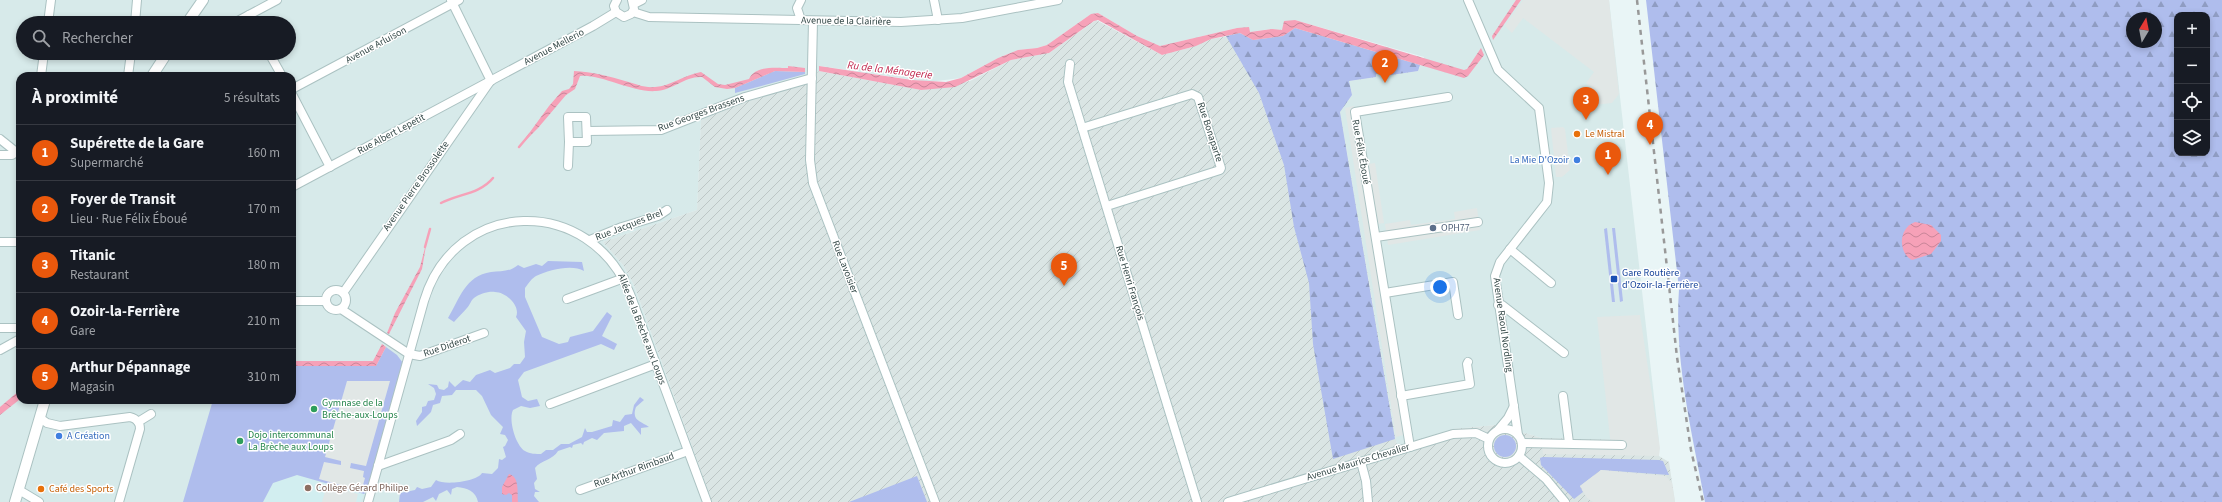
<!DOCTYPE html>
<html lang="fr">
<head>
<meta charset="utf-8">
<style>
  :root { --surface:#171b24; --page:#242831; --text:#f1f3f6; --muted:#9ea1a6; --line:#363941; --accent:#ea580c }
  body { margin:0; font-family:"Source Sans 3",sans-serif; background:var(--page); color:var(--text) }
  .controls { position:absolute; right:12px; top:12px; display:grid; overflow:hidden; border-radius:8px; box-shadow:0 2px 6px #0003 }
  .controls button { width:36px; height:36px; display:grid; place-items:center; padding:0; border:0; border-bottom:1px solid var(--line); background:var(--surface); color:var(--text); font:20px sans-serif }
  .compass { position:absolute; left:2126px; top:12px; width:36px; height:36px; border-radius:50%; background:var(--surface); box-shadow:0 2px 6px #0003; rotate:10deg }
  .you { position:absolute; left:1440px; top:287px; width:14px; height:14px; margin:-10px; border:3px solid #fff; border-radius:50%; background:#1a73e8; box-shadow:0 0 0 6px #1a73e833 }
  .badge { display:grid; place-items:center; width:26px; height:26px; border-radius:50%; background:var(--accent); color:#fff; font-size:13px; font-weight:700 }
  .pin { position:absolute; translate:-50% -33px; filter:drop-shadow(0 1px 2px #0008) }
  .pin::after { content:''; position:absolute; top:21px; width:14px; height:12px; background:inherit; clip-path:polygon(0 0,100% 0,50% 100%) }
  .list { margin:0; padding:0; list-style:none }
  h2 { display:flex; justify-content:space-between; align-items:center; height:52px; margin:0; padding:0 16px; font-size:17px }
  h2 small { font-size:13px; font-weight:400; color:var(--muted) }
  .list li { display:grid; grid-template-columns:26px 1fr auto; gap:12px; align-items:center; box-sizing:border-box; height:56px; padding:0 16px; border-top:1px solid var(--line) }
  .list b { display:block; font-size:15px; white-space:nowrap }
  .list p { margin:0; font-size:13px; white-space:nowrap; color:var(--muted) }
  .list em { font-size:13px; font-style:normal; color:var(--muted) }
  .icon { flex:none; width:22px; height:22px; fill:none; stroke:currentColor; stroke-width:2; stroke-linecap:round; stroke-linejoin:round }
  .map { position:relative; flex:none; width:2222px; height:502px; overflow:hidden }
  .search { position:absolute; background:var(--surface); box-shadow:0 2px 6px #0003; left:16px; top:16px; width:280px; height:44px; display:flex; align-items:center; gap:10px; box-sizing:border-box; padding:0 14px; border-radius:22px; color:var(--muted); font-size:15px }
  .panel { position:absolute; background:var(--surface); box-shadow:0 2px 6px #0003; left:16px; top:72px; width:280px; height:332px; border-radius:12px }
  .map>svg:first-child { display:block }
  .residential { fill:#d7eaea; fill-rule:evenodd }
  .industrial { fill:url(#industrial-furrows) }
  .education { fill:#d2eef0 }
  .green { fill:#afbded }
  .forest { fill:url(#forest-firs); fill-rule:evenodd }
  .parking { fill:#e1e7e6 }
  .water { fill:url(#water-waves) }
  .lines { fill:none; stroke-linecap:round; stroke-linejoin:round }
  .stream { stroke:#f6a1b8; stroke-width:2.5 }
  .minor-casing { stroke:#abc2c2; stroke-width:10 }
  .tertiary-casing { stroke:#abc2c2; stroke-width:12 }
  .minor { stroke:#fff; stroke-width:8 }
  .tertiary { stroke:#fff; stroke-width:10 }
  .rail { stroke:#989898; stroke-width:2.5; stroke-dasharray:5 5; stroke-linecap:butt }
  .food-dot { fill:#e8710a; stroke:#fff; stroke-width:1.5 }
  .shop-dot { fill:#3f7fe0; stroke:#fff; stroke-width:1.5 }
  .service-dot { fill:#5c6f8a; stroke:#fff; stroke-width:1.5 }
  .transit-dot { fill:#1a4fb4; stroke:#fff; stroke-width:1.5 }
  .leisure-dot { fill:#2e9e5b; stroke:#fff; stroke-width:1.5 }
  .education-dot { fill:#8d6e63; stroke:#fff; stroke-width:1.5 }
  .labels { text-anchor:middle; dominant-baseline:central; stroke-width:3; stroke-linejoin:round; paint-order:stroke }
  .street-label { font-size:10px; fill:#364a49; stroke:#fff }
  .food-label { font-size:10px; fill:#c56008; stroke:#fff; text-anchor:start }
  .shop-label { font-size:10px; fill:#366cbe; stroke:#fff; text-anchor:end }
  .service-label { font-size:10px; fill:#4e5e75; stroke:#fff; text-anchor:start }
  .transit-label { font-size:10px; fill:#164399; stroke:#fff; text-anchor:start }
  .leisure-label { font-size:10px; fill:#27864d; stroke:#fff; text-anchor:start }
  .education-label { font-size:10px; fill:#785e54; stroke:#fff; text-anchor:start }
  .water-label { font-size:11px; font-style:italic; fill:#c0264c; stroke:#fff }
</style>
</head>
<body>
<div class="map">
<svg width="2222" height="502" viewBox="0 0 2222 502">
  <defs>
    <pattern id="industrial-furrows" width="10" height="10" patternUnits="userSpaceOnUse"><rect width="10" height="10" fill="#dae5e4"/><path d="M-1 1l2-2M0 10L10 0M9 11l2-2" fill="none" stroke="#bcc6c5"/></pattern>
    <pattern id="forest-firs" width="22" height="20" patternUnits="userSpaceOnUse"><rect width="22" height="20" fill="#afbded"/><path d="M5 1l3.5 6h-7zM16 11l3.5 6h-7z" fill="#8f9cc2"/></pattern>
    <pattern id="water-waves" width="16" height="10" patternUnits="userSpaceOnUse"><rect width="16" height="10" fill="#f6a1b8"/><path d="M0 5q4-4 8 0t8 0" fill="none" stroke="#c88598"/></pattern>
  </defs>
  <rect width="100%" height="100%" fill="#e9f5f6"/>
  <!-- residential -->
  <path class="residential" d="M0 0H1609L1659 441 1542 438 1497 425 1453 429 1397 446 1340 112 1352 95 1349 81 1376 77V74L1391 71V75L1418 71 1424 57 1295 20 1283 30 1271 29 1250 32 1237 28 1160 46 1137 36 1098 13 1091 14 1047 45 1037 48 1019 50 1000 57 961 78 929 82 820 66 819 71 806 83 739 103 701 120 697 210 603 242 623 265 634 285 712 502H0ZM23 23H289V53H23ZM20 76H292V400H20Z"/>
  <!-- industrial -->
  <path class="industrial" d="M1096 20 1162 55 1196 46 1211 39 1272 29 1283 30 1295 28 1420 65 1418 71 1391 75 1390 71 1376 74V77L1349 81 1352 95 1340 112 1397 446 1453 429 1497 425 1542 438 1659 441V456L1669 462 1675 502H712L634 285 623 265 603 242 697 210 701 120 739 103 806 83 819 71 921 90 970 81 1011 60 1049 53Z"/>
  <!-- education -->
  <path class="education" d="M297 475 364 494 361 502H263L273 483Z"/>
  <!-- green -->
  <g class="green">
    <path d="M775 71 805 72V74L735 93V88Z"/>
    <path d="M1607 228 1615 302H1612L1604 229Z"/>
    <path d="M1612 228H1615L1623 301 1620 302Z"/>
    <path d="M548 261 582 262 584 271C572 264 549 270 536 276 532 278 528 284 525 288V297L542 337 559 344 568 342 570 337 593 331 607 312 612 316 602 336 617 344 614 350 601 344 524 372 518 380 522 397 528 401 537 399 540 406 530 408 521 406 513 410C508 420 516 446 525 451 530 454 536 454 541 454L546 450H553L561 444H569L582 437 585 428 587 432H592L612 426 613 420 620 422 625 415 632 414 634 405 640 397 644 400 636 407C631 421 641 421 649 427L641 428V435L631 423 624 426V431L604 433 597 440 592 438 584 442 583 445 581 443 573 445 572 448 570 447 558 451C553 460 541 460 535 468L537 479 534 483 535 489 540 492H535L534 496 539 502H478C476 491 467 488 457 487L452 489 451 495 447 490 439 494 436 501 433 497 423 502H399L400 493 415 490 417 487 422 489 431 487 436 480C445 486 478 481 482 473L492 474 498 468 499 459 502 460 506 457 503 447 505 446 508 440 505 435 500 434 503 427 491 415 482 396 476 390H456L452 395 442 396 440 403 433 405 431 412 417 426 416 421 422 412V407L426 406 428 401 434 400 436 394 434 388 428 384 437 385 439 389 444 390 448 387 449 381 455 387 463 380 470 382 476 375 490 370 495 373 510 368 514 364H520L525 357 524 342 526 331 516 317C521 306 506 292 495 292 489 291 479 294 474 298 471 300 470 305 467 308 463 313 458 317 454 322L448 318C460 298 465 276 491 272 501 271 510 272 518 265L524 268 536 264 542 266Z"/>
    <path d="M386 347 397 355 406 367 369 489 364 494 297 475 273 483 263 502H183L213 400H292V366H376Z"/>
    <circle cx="1505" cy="446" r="11"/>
    <path d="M1543 457 1659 460 1663 461 1669 475 1601 470 1580 486 1583 492 1574 499 1541 465 1540 458Z"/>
    <path d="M917 476 927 502H849Z"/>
  </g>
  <!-- forest -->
  <g class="forest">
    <path d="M1646 0H2222V502H1705C1692 433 1674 360 1679 289ZM2177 15H2207V153H2177ZM2132 18H2156V42H2132Z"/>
    <path d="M1295 28 1420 65 1418 71 1391 75 1390 71 1376 74V77L1349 81 1352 95 1340 112 1395 439 1333 459 1313 344 1309 283 1294 227 1284 165 1259 93 1226 36 1240 33 1253 40 1283 36Z"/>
  </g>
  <!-- parking -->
  <g class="parking">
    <path d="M1523 0H1609L1619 94 1612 103 1584 106 1582 104 1591 87 1586 83 1594 72 1523 18 1512 33 1505 26Z"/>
    <path d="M1354 106 1407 434 1396 437 1345 108Z"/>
    <path d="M1563 127 1565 129 1570 170 1562 177H1556L1551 128Z"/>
    <path d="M1375 163 1384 223 1378 224 1368 164Z"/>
    <path d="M1477 208 1480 230 1388 245 1385 224 1410 220 1411 225 1455 219 1454 212Z"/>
    <path d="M1640 315 1660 448 1659 456 1543 454 1542 446 1611 447 1597 317Z"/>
    <path d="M347 381H390L366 466 351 463 350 468 364 471 363 477 365 478 363 485 357 484 355 489 319 479 324 462 341 465V461L325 457Z"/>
    <path d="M1601 470 1666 476 1672 483 1675 502H1593L1587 498 1580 486Z"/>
    <path d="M327 485 358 494 356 502H322Z"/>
  </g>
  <!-- water -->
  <g class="water">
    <path d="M1516 0H1521L1493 40 1492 36Z"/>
    <path d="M1098 13 1137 36 1160 46 1237 28 1249 27 1250 32 1272 29 1282 30 1284 21 1295 20 1464 70 1467 69 1481 48 1484 55 1468 76 1464 78 1295 28 1283 36 1253 40 1240 33 1211 39 1196 46 1162 55 1098 20 1094 21 1049 53 1011 60 955 87 921 90 819 71V66L912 80 946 82 961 78 998 58 1018 50 1037 48 1047 45 1091 14Z"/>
    <path d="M788 66 805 68V72L775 71 735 88 727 89 715 87 702 77C685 76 673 90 656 91 633 93 599 73 580 76L575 89 566 95 538 128 519 147 549 106 562 91 569 89 573 84 574 71C592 72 609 76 625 81 636 84 644 88 655 87 671 86 684 75 701 72L718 84 725 85 749 79C755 65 777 68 788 68Z"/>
    <path d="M1915 222 1931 225 1941 235V241L1931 254 1912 260C1898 253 1898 228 1915 222Z"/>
    <path d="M427 240 422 269 389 334 387 333 395 313 420 267Z"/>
    <path d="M382 344 386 347 376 366H292V361H373Z"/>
    <path d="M20 390 19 400 0 415V407Z"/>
    <path d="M509 474C520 477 517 492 518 502H512V495L509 493 506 495 502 494V487Z"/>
  </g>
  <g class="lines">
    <!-- stream -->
    <g class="stream">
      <path d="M519 147 530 134"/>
      <path d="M441 203C458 194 480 194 493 178"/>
      <path d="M425 247 430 229"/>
    </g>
    <!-- minor casing -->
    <g class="minor-casing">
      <g id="minor">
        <path d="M451 0 491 81"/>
        <path d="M617 0 614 6 616 12 624 17 631 14 634 9 632 0"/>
        <path d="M934 0 938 20"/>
        <path d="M1468 0 1498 70 1539 108 1549 183 1547 202 1500 262 1495 276 1518 435"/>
        <path d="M634 4 642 0"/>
        <path d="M633 12 649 17 901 22 962 18 1058 0"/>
        <path d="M249 15 254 23"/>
        <path d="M801 20 797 8 801 0"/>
        <path d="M813 21 810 160 813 183 935 502"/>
        <path d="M48 23 51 0"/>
        <path d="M135 23 137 0"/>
        <path d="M234 23 277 0"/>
        <path d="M269 53 282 76"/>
        <path d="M1070 64 1068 82 1197 502"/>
        <path d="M41 76 44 53"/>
        <path d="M128 76 131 53"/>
        <path d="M292 89 459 0"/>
        <path d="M292 94 330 167"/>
        <path d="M568 117H586L587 142H569Z"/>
        <path d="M1082 128 1192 94 1198 97 1221 168 1220 170 1107 206"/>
        <path d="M587 131 661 130 745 97 812 78"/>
        <path d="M0 139 20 155"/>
        <path d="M0 155H12L16 152"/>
        <path d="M568 166 569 142"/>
        <path d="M292 187 593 26 616 12"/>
        <path d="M1376 237 1478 222"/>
        <path d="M590 240 622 227 658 216 667 210"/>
        <path d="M0 242H20"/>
        <path d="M1510 249 1551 283"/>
        <circle cx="336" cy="300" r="10"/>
        <path d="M343 293 489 83"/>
        <path d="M1385 293 1453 282 1458 315"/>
        <path d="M567 299 624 278"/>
        <path d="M292 301H325"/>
        <path d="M1498 305H1502L1564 353"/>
        <path d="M341 309 409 354 420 356 484 333"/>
        <path d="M0 328H17L20 330"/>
        <path d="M0 350 20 339"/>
        <path d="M1401 396 1470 384 1467 364 1468 362"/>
        <path d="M1563 396 1569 443"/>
        <path d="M550 404 656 364"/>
        <path d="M40 418 47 423 60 426 130 417C137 419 140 422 140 429L119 502"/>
        <path d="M138 422 151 414"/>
        <circle cx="1505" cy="446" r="17"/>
        <path d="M1498 430 1508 418 1514 406"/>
        <path d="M1522 443 1622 445"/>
        <path d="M1410 447 1355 112 1448 97"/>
        <path d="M1519 456 1546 479 1565 502"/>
        <path d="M1361 462 1366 481 1368 502"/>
        <path d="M378 466 451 440 460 434"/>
        <path d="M19 490 39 502"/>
        <path d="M580 490 688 451"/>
        <path d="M368 502 424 301C455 197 590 194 630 294L707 502"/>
        <path d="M1228 502 1453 434 1476 433 1489 439"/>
      </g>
    </g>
    <!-- tertiary casing -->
    <g class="tertiary-casing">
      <g id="tertiary">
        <path d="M187 23 203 0"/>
        <path d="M152 76 167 53"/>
        <path d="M15 502 45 400"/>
      </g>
    </g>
    <!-- minor -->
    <use href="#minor" class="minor"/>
    <!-- tertiary -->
    <use href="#tertiary" class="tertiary"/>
    <!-- rail -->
    <path class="rail" d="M1637 0 1677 357 1691 450 1703 502"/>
  </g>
  <!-- markers -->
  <g class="food-dot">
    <circle cx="1577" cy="134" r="4"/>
    <circle cx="41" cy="489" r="4"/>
  </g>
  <g class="shop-dot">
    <circle cx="1577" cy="160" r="4"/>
    <circle cx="59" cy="436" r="4"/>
  </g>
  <circle class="service-dot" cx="1433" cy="228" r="4"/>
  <rect class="transit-dot" x="1610" y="275" width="8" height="8" rx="2"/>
  <g class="leisure-dot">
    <circle cx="314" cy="409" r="4"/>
    <circle cx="240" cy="441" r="4"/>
  </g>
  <circle class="education-dot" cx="308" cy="488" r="4"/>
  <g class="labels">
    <!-- street labels -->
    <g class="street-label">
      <text transform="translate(846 21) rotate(1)">Avenue de la Clairière</text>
      <text transform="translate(376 45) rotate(-28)">Avenue Arluison</text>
      <text transform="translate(554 47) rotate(-28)">Avenue Mellerio</text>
      <text transform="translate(701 113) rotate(-20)">Rue Georges Brassens</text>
      <text transform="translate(1210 132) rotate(72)">Rue Bonaparte</text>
      <text transform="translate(391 134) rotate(-28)">Rue Albert Lepetit</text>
      <text transform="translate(1361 152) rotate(80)">Rue Félix Éboué</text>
      <text transform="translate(416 186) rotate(-55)">Avenue Pierre Brossolette</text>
      <text transform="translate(629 225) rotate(-21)">Rue Jacques Brel</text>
      <text transform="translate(845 267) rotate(69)">Rue Lavoisier</text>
      <text transform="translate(1130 283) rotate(73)">Rue Henri François</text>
      <text transform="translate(1503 325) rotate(82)">Avenue Raoul Nordling</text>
      <text transform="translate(642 329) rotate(69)">Allée de la Brèche aux Loups</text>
      <text transform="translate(447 346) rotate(-19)">Rue Diderot</text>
      <text transform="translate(1358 462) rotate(-17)">Avenue Maurice Chevalier</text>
      <text transform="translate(634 470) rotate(-20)">Rue Arthur Rimbaud</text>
    </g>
    <!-- food labels -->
    <g class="food-label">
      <text x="1585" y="134">Le Mistral</text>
      <text x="49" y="489">Café des Sports</text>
    </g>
    <!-- shop labels -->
    <g class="shop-label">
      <text x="1569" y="160">La Mie D'Ozoir</text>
      <text x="67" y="436" text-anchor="start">A Création</text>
    </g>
    <!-- service labels -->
    <g class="service-label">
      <text x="1441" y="228">OPH77</text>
    </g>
    <!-- transit labels -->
    <g class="transit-label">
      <text x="1622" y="273">Gare Routière<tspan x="1622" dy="12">d'Ozoir-la-Ferrière</tspan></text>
    </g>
    <!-- leisure labels -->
    <g class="leisure-label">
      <text x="322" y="403">Gymnase de la<tspan x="322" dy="12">Brêche-aux-Loups</tspan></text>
      <text x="248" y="435">Dojo intercommunal<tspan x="248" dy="12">La Brèche aux Loups</tspan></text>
    </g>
    <!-- education labels -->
    <g class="education-label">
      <text x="316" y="488">Collège Gérard Philipe</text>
    </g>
    <!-- water labels -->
    <g class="water-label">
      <text transform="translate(890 70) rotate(7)">Ru de la Ménagerie</text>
    </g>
  </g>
</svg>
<div class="controls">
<button>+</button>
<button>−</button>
<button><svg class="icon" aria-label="locate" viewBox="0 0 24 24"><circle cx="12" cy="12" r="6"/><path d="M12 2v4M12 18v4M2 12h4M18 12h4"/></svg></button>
<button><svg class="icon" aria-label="layers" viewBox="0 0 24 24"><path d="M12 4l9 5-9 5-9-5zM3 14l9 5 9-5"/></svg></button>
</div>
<svg class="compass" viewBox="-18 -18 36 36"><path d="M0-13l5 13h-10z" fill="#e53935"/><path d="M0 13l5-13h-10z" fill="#9ea1a6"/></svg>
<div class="you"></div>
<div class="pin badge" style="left:1608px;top:175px">1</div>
<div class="pin badge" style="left:1385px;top:83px">2</div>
<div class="pin badge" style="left:1586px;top:120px">3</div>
<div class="pin badge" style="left:1650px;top:145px">4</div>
<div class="pin badge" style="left:1064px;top:286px">5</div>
<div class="search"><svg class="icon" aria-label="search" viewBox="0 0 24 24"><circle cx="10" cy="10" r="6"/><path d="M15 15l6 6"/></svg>Rechercher</div>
<section class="panel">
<h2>À proximité<small>5 résultats</small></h2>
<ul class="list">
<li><span class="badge">1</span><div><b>Supérette de la Gare</b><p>Supermarché</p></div><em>160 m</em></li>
<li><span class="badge">2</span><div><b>Foyer de Transit</b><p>Lieu · Rue Félix Éboué</p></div><em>170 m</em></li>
<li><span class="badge">3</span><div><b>Titanic</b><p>Restaurant</p></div><em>180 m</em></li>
<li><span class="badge">4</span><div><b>Ozoir-la-Ferrière</b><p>Gare</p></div><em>210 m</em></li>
<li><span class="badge">5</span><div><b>Arthur Dépannage</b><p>Magasin</p></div><em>310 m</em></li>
</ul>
</section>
</div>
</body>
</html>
